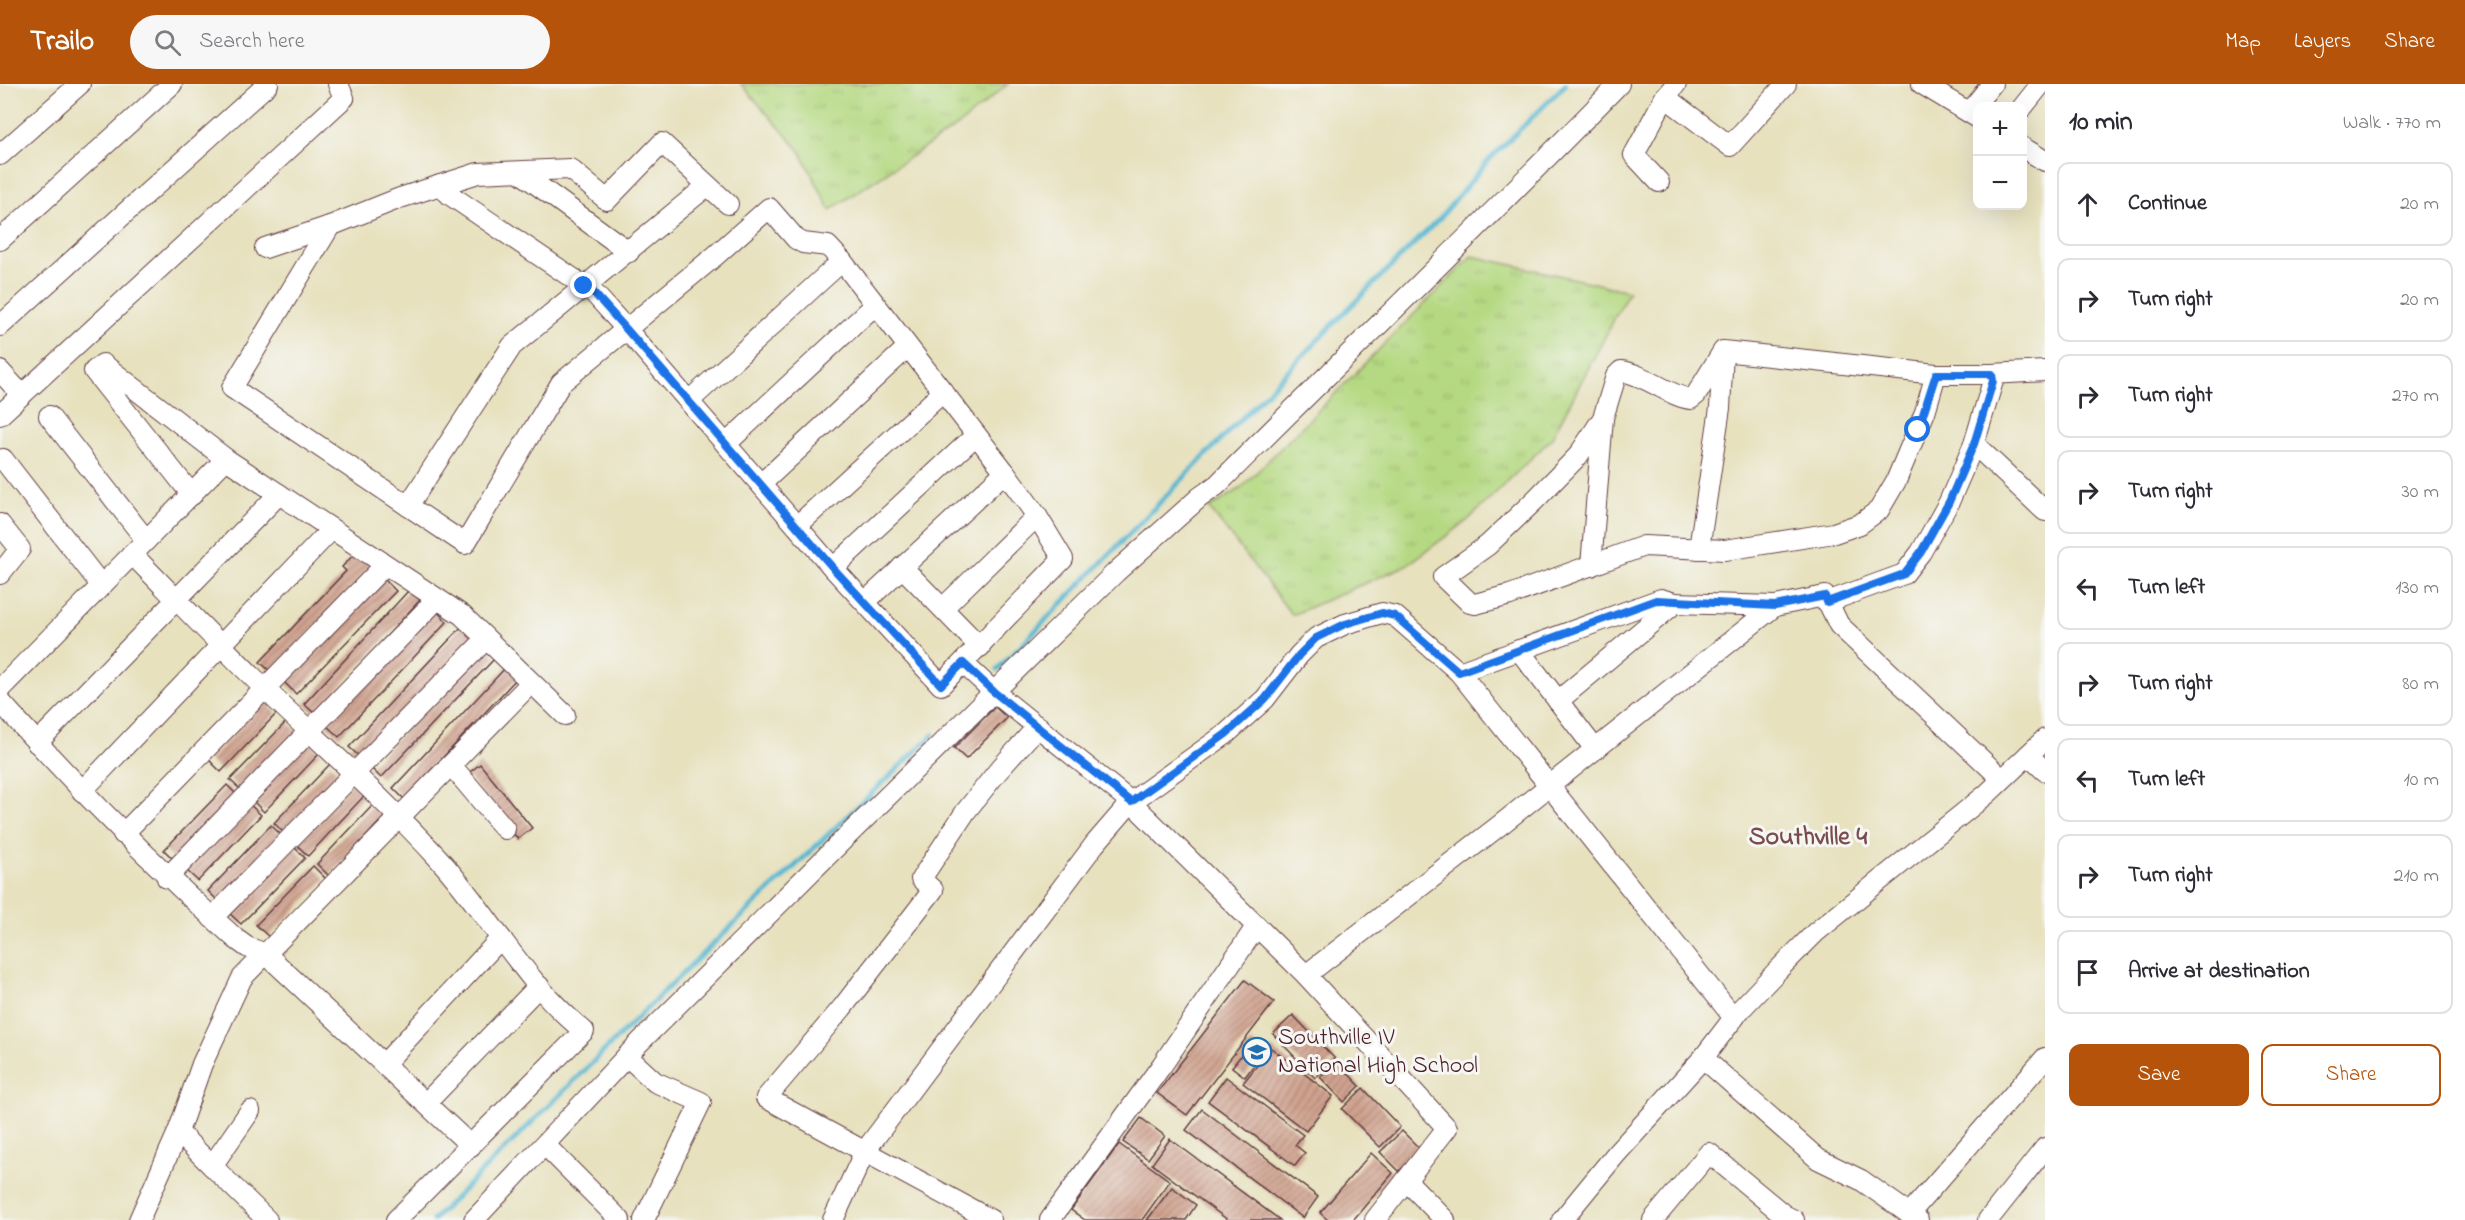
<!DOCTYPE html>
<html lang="en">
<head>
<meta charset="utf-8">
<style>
  :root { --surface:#fff; --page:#f7f7f7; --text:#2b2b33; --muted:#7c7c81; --line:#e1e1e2; --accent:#b45309 }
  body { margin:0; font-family:"Indie Flower",sans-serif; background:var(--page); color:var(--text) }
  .controls { position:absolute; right:18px; top:18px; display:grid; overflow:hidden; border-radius:12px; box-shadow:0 6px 24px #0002 }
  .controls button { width:54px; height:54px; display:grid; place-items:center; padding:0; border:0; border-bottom:2px solid var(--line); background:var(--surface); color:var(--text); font:30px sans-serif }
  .stop { position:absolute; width:18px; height:18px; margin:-14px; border:4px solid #1a73e8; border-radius:50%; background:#fff }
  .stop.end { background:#1a73e8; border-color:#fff; box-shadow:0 2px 6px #0008 }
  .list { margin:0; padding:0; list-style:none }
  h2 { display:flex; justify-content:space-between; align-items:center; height:78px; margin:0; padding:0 24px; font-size:26px }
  h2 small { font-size:20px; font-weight:400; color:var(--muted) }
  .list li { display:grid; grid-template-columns:39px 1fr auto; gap:18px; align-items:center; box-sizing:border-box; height:84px; margin:0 12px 12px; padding:0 12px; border:2px solid var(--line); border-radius:12px }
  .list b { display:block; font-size:22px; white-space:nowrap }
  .list em { font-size:20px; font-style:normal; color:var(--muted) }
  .actions { display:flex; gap:12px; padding:18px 24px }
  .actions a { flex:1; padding:14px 0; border:2px solid var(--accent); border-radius:12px; text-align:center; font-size:21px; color:var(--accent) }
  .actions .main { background:var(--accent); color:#fff }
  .icon { flex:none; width:33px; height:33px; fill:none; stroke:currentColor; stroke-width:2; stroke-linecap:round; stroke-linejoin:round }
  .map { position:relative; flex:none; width:2045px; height:1136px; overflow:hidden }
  header { display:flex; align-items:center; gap:36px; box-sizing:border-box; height:84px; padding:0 30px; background:var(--accent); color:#fff }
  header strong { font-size:28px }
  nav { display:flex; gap:33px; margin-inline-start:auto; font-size:21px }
  .search { width:420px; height:54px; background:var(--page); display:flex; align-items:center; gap:15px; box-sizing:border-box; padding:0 21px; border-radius:33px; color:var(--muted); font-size:22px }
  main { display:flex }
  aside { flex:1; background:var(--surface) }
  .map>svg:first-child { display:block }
  .grass { fill:url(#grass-tufts); stroke:#807c56; stroke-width:1.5 }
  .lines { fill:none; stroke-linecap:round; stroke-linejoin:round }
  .stream { stroke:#53b6d1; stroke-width:5 }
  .building { fill:url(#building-hatch) }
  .street-casing { stroke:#623c41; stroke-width:22 }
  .street { stroke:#fff; stroke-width:20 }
  .route { stroke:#1a73e8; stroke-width:8 }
  .labels { text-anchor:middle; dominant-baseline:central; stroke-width:6; stroke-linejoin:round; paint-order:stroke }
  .poi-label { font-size:24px; fill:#4a1f2b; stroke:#f6f6f2; text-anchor:start }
  .neighbourhood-label { font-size:26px; font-weight:bold; fill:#794d4e; stroke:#f6f6f2 }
</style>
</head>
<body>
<header>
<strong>Trailo</strong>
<div class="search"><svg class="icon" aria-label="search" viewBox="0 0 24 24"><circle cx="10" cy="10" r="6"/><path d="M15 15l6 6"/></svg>Search here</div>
<nav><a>Map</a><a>Layers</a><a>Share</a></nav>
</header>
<main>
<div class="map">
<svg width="2045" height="1136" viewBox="0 0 2045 1136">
  <defs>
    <pattern id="grass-tufts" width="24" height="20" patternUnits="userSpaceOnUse" patternTransform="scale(1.5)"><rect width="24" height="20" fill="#b5d982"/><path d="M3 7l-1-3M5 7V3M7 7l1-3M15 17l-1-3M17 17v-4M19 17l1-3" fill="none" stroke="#9dba70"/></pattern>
    <pattern id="building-hatch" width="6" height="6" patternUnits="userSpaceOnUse" patternTransform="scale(1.5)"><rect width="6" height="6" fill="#d0a38f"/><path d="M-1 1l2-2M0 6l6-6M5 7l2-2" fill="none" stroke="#ab8475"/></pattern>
  </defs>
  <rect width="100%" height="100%" fill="#f6f6f2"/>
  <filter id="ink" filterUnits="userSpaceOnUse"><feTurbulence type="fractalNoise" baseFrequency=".0167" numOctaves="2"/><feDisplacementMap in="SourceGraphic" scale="12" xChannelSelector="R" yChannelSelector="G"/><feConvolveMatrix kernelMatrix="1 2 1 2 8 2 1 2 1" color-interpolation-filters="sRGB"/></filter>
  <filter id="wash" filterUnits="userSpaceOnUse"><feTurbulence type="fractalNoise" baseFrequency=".008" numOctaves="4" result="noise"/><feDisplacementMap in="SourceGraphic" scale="24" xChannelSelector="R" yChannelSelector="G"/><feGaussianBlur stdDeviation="1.35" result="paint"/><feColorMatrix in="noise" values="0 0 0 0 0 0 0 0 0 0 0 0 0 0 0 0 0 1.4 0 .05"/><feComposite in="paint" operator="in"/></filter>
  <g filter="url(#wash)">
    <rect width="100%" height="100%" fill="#e7e1be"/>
    <!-- grass -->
    <g class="grass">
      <path d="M741 0H1008L959 41 830 126 800 67Z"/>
      <path d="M1472 172 1629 207 1551 355 1467 437 1407 481 1292 531 1209 424 1240 405Z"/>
    </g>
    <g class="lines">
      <!-- stream -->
      <g class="stream">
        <path d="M998 585 1341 232 1440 134 1488 77 1566 0"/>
        <path d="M433 1136 695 877 933 651"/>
      </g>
    </g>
    <g id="blocks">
      <!-- building -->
      <g class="building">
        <path d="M356 468 371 482 272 589 260 578 346 487 342 483Z"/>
        <path d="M383 494 396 507 296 610 283 597Z"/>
        <path d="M409 506 420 516 315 630 304 620Z"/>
        <path d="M435 525 447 538 339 653 326 641Z"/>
        <path d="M465 539 477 550 361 674 349 663Z"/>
        <path d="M486 563 496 573 381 694 370 683Z"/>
        <path d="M507 582 518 593 404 715 393 704Z"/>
        <path d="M265 617 277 629 221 688 209 676Z"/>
        <path d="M995 623 1007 634 966 675 954 664Z"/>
        <path d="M287 637 299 649 243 708 230 696Z"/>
        <path d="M308 657 320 669 264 728 252 716Z"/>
        <path d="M330 680 342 691 286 751 274 739Z"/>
        <path d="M480 680 532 744 518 755 466 691Z"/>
        <path d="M352 700 364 712 308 772 296 760Z"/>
        <path d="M227 701 239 713 176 778 164 766Z"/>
        <path d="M248 719 261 731 198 797 186 786Z"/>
        <path d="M373 721 385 732 329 792 317 780Z"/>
        <path d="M271 741 284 754 220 819 208 807Z"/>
        <path d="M292 761 305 774 241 840 228 828Z"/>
        <path d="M313 782 326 795 269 853 256 841Z"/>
        <path d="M1245 896 1274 918 1187 1031 1157 1009Z"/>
        <path d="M1293 931 1335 975 1315 994 1273 950Z"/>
        <path d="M1251 958 1264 968 1245 993 1232 983Z"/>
        <path d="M1271 964 1333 1012 1306 1047 1243 999Z"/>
        <path d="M1336 977 1360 1002 1344 1018 1320 993Z"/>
        <path d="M1226 993 1303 1051 1295 1061 1305 1069 1295 1082 1208 1017Z"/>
        <path d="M1363 1004 1400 1043 1380 1063 1342 1025Z"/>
        <path d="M1202 1025 1318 1113 1303 1134 1186 1046Z"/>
        <path d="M1141 1034 1165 1052 1148 1075 1123 1058Z"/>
        <path d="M1402 1047 1421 1066 1399 1087 1380 1068Z"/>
        <path d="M1170 1055 1280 1136H1228L1152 1080Z"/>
        <path d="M1119 1060 1170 1097 1142 1136H1085L1071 1126Z"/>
        <path d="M1371 1069 1393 1089 1353 1136H1328L1320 1129Z"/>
        <path d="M1172 1103 1196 1121 1186 1136H1147Z"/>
      </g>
    </g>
  </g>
  <g filter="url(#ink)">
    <use href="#blocks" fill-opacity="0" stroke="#623c41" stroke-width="1.5"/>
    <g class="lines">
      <!-- street casing -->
      <g class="street-casing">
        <g id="street">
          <path d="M1922 0 1978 34"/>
          <path d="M1665 13 1730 62 1786 0"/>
          <path d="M2022 24 2041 0"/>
          <path d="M1969 28 1992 0"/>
          <path d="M2022 63 2045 77"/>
          <path d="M0 71 80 0"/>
          <path d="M521 89 629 168"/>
          <path d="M1659 98 1634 71 1665 13 1676 0"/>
          <path d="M330 142 232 304 465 460 561 299 715 172 769 124 796 155 803 159 828 162 842 177 1005 388 1037 432 1063 475 941 601 833 484 627 246 593 208 450 111 440 101"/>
          <path d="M0 156 172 0"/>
          <path d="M265 164 330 142 400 114 478 89 570 85 607 116 662 59 728 120"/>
          <path d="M0 242 268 0"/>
          <path d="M0 287 22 311"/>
          <path d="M689 317 842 177"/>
          <path d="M0 331 344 14 338 0"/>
          <path d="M49 332 146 456"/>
          <path d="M1603 334 1578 372 1535 416 1488 461 1443 493 1470 519 1475 520 1510 511 1644 462 1725 466 1834 449 1860 440 1879 426 1896 397 1925 328 1936 290"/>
          <path d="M726 360 875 221"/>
          <path d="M1974 360 2045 427"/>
          <path d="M3 375 101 501"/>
          <path d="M761 400 908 263"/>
          <path d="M192 411 94 287 103 280 226 375 462 531 565 631"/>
          <path d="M408 422 512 262 707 102"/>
          <path d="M0 440 20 465 0 490"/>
          <path d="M797 442 943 308"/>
          <path d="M1699 465 1720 324 1723 269"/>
          <path d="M132 470C177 516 221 562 266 606 324 662 384 715 438 774 489 830 525 900 584 947L396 1136"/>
          <path d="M1591 482 1603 334 1616 292 1621 287C1645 290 1670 313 1691 315L1696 311 1723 267 1936 290H1992L2045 287"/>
          <path d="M902 483 980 563"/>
          <path d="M833 484 976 351"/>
          <path d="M865 518 1005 388"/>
          <path d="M1827 518 1904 490 1921 468 1949 418 1974 360 1993 297 1992 290"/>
          <path d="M943 524 1037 432"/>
          <path d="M1519 566 1595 665"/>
          <path d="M963 579 994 608 1131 718 1306 891 1447 1044 1375 1136"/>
          <path d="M1459 588 1661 515 1675 519 1775 522"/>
          <path d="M0 605 226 375"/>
          <path d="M0 617C74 701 152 780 236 855L247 863 266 870 471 1062"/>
          <path d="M1558 617 1675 519"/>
          <path d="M37 659 279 410"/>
          <path d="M2028 671 2045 687"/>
          <path d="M451 681 505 745"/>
          <path d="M82 707 331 446"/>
          <path d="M123 750 385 481"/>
          <path d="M167 794 437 515"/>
          <path d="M212 834 486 555"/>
          <path d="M1306 891 1504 738 1775 522 1825 512 1839 541 2002 695"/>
          <path d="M627 972 655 998 701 1018 644 1136"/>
          <path d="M1703 974 1818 1075 1861 1096 1918 1136"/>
          <path d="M384 980 501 854"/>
          <path d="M426 1019 539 902"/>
          <path d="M250 1027 212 1082 267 1136"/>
          <path d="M178 1048 212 1082"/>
          <path d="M545 1061 620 1136"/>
          <path d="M1406 1096 1445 1136"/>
          <path d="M1909 1130 2045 974"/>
          <path d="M139 1136 178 1048 202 980 242 894 531 599"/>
          <path d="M474 1136 639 959 840 759 1116 488 1200 413 1217 401C1351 267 1487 136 1619 0"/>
          <path d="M833 1136 865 1067 1094 761 1131 718 1226 650 1265 615 1299 571 1316 554 1345 540 1382 529 1395 532 1459 588 1734 934"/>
          <path d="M991 1136 766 1014 842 924 933 806 921 795 966 727 998 687 1038 642"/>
          <path d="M1050 1136 1162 981 1256 843"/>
          <path d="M1562 1136 1616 1070 1703 974 1740 926 1778 886 1816 848 1987 710 2045 655"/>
          <path d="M1653 1136 1709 1069 1784 1131 1794 1136"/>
          <path d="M1988 1136 2045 1064"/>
        </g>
      </g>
      <!-- street -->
      <use href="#street" class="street"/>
    </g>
  </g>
  <g class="lines" filter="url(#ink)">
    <!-- route -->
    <path class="route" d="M584 202 593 208 627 246 833 484 941 601 963 579 994 608 1131 718 1226 650 1265 615 1299 571 1316 554 1345 540 1382 529 1395 532 1459 588 1656 516 1775 522 1825 512 1827 518 1904 490 1921 468 1949 418 1974 360 1993 297 1992 290H1936L1918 346"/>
  </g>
  <!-- icons -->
  <defs>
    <g id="school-ring" transform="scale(1.5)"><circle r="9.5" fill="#f6f6f2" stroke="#1f6fb2" stroke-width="1.5"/><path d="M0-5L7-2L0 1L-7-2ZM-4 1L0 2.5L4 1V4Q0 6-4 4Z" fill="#1f6fb2"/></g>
  </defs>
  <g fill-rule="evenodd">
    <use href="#school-ring" x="1257" y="968"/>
  </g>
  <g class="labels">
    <!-- poi labels -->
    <g class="poi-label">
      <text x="1278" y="954">Southville IV<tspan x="1278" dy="28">National High School</tspan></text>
    </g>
    <!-- neighbourhood labels -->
    <g class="neighbourhood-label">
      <text x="1808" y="754">Southville 4</text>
    </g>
  </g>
</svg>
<div class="controls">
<button>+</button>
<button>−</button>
</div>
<div class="stop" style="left:1918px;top:346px"></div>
<div class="stop end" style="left:584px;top:202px"></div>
</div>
<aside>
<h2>10 min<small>Walk · 770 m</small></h2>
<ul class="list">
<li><svg class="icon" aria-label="ahead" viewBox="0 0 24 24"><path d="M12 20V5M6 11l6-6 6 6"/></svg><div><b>Continue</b></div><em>20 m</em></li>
<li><svg class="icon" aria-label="right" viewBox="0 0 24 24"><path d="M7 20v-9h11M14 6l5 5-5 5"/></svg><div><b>Turn right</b></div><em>20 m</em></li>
<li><svg class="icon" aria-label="right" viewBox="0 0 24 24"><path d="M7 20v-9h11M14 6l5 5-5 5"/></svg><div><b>Turn right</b></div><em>270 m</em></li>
<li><svg class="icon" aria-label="right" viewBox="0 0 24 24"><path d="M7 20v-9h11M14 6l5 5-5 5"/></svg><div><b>Turn right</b></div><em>30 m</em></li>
<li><svg class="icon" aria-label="left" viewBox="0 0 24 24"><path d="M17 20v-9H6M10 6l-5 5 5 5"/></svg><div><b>Turn left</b></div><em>130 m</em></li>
<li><svg class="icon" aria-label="right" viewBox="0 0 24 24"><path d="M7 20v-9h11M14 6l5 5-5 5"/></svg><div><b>Turn right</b></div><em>80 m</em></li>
<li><svg class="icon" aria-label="left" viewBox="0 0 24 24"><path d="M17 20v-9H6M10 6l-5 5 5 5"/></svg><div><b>Turn left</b></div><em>10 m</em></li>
<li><svg class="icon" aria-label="right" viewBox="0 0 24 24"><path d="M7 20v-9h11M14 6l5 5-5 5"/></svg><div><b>Turn right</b></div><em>210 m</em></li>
<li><svg class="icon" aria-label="arrive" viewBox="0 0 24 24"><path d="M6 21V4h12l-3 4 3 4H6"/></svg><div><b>Arrive at destination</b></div></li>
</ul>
<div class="actions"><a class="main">Save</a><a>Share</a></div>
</aside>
</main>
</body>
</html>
